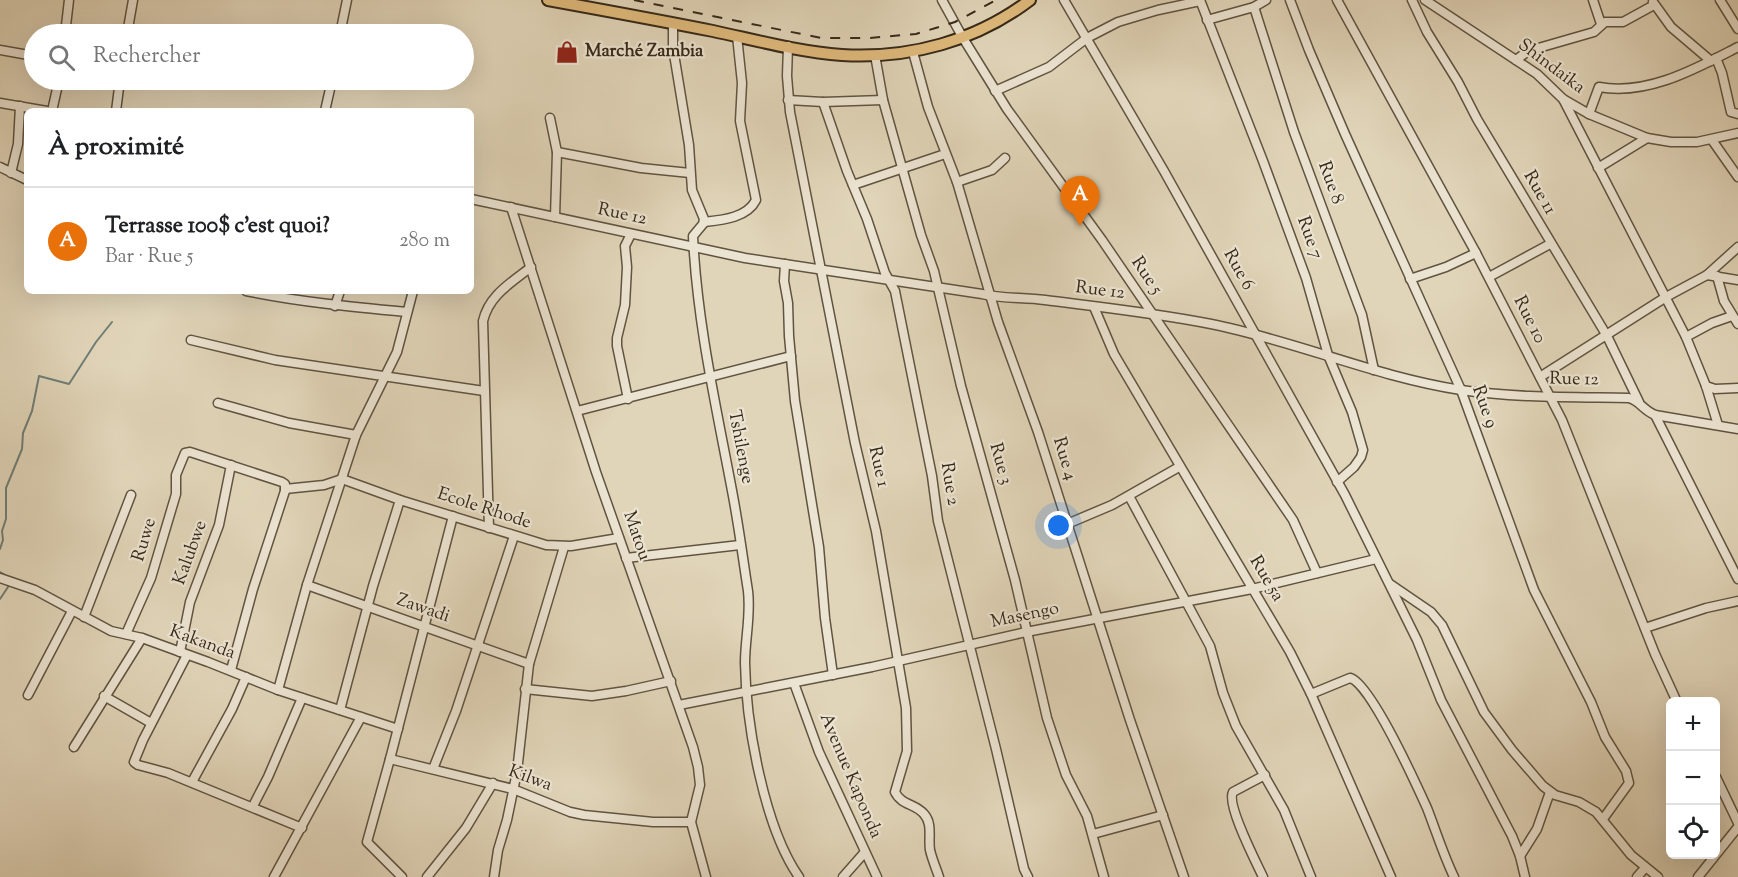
<!DOCTYPE html>
<html lang="fr">
<head>
<meta charset="utf-8">
<style>
  :root { --surface:#fff; --page:#f6f6f6; --text:#202124; --muted:#757577; --line:#e0e0e0; --accent:#1a73e8 }
  body { margin:0; font-family:"Sorts Mill Goudy",serif; background:var(--page); color:var(--text) }
  .controls { position:absolute; right:18px; bottom:18px; display:grid; overflow:hidden; border-radius:9px; box-shadow:0 6px 24px #0002 }
  .controls button { width:54px; height:54px; display:grid; place-items:center; padding:0; border:0; border-bottom:2px solid var(--line); background:var(--surface); color:var(--text); font:30px sans-serif }
  .you { position:absolute; left:1059px; top:526px; width:21px; height:21px; margin:-15px; border:4px solid #fff; border-radius:50%; background:#1a73e8; box-shadow:0 0 0 9px #1a73e833 }
  .badge { display:grid; place-items:center; width:39px; height:39px; border-radius:50%; background:var(--accent); color:#fff; font-size:20px; font-weight:700 }
  .pin { position:absolute; translate:-50% -50px; filter:drop-shadow(0 2px 3px #0008) }
  .pin::after { content:''; position:absolute; top:32px; width:21px; height:18px; background:inherit; clip-path:polygon(0 0,100% 0,50% 100%) }
  .list { margin:0; padding:0; list-style:none }
  h2 { display:flex; justify-content:space-between; align-items:center; height:78px; margin:0; padding:0 24px; font-size:26px }
  h2 small { font-size:20px; font-weight:400; color:var(--muted) }
  .list li { display:grid; grid-template-columns:39px 1fr auto; gap:18px; align-items:center; box-sizing:border-box; height:108px; padding:0 24px; border-top:2px solid var(--line) }
  .list b { display:block; font-size:22px; white-space:nowrap }
  .list p { margin:0; font-size:20px; white-space:nowrap; color:var(--muted) }
  .list em { font-size:20px; font-style:normal; color:var(--muted) }
  .icon { flex:none; width:33px; height:33px; fill:none; stroke:currentColor; stroke-width:2; stroke-linecap:round; stroke-linejoin:round }
  .map { position:relative; flex:none; width:1738px; height:877px; overflow:hidden }
  .search { position:absolute; background:var(--surface); box-shadow:0 6px 24px #0002; left:24px; top:24px; width:450px; height:66px; display:flex; align-items:center; gap:15px; box-sizing:border-box; padding:0 21px; border-radius:33px; color:var(--muted); font-size:22px }
  .panel { position:absolute; background:var(--surface); box-shadow:0 6px 24px #0002; left:24px; top:108px; width:450px; height:186px; border-radius:9px }
  .map>svg:first-child { display:block }
  .lines { fill:none; stroke-linecap:round; stroke-linejoin:round }
  .stream { stroke:#6f7f77; stroke-width:2 }
  .minor-casing { stroke:#605441; stroke-width:11 }
  .major-casing { stroke:#352919; stroke-width:14 }
  .minor { stroke:#ece4d2; stroke-width:8 }
  .major { stroke:#e0ba7c; stroke-width:10 }
  .rail { stroke:#352919; stroke-width:2; stroke-dasharray:10 10; stroke-linecap:butt }
  .labels { text-anchor:middle; dominant-baseline:central; stroke-width:4.5; stroke-linejoin:round; paint-order:stroke }
  .poi-label { font-size:18px; font-weight:bold; fill:#352919; stroke:#ece4d2; text-anchor:start }
  .street-label { font-size:18px; fill:#352919; stroke:#ece4d2 }
</style>
</head>
<body>
<div class="map">
<svg width="1738" height="877" viewBox="0 0 1738 877">
  <rect width="100%" height="100%" fill="#e1d5b9"/>
  <filter id="stains"><feTurbulence type="fractalNoise" baseFrequency=".00333" numOctaves="4"/><feColorMatrix values="0 0 0 0 .2 0 0 0 0 .09 0 0 0 0 .02 0 0 0 .5 -.17"/></filter>
  <radialGradient id="worn" r=".72"><stop offset=".6" stop-color="#630" stop-opacity="0"/><stop offset="1" stop-color="#630" stop-opacity=".3"/></radialGradient>
  <g class="lines">
    <!-- stream -->
    <g class="stream">
      <path d="M0 549 3 540 2 531 6 519V488L22 449 23 433 32 411 39 376 69 384 96 342 112 322"/>
      <path d="M0 572 12 579"/>
      <path d="M0 599 10 584"/>
    </g>
    <!-- minor casing -->
    <g class="minor-casing">
      <g id="minor">
        <path d="M942 0 963 38 1007 109 1102 240 1293 520 1317 573"/>
        <path d="M1064 0 1164 171 1345 495 1417 640 1441 700 1512 836 1520 856 1525 877"/>
        <path d="M1200 0 1263 161 1306 278 1328 355 1352 412 1363 450 1361 457 1354 467 1337 482"/>
        <path d="M1290 0 1309 50 1345 134 1461 390 1534 590 1591 702 1605 737 1626 771 1629 783 1603 819"/>
        <path d="M1337 0 1476 253 1562 420 1655 654 1677 702"/>
        <path d="M1412 0 1427 32 1458 82 1477 119 1607 336 1639 402"/>
        <path d="M1425 0 1537 74 1563 99 1589 114 1647 138 1671 142H1697L1738 133"/>
        <path d="M1593 0 1601 24"/>
        <path d="M1720 0 1738 29"/>
        <path d="M1653 2 1671 27 1711 61"/>
        <path d="M1254 7 1294 132 1362 315 1374 370"/>
        <path d="M1207 20 1254 7 1266 0"/>
        <path d="M673 23V48L689 145 692 190 704 219 703 224 693 236C697 324 717 410 733 496 739 528 743 559 748 591 751 615 745 639 745 663 746 724 764 827 799 877"/>
        <path d="M128 29 158 34"/>
        <path d="M65 34 69 0"/>
        <path d="M127 34 133 0"/>
        <path d="M340 34 347 0"/>
        <path d="M788 46 787 76 790 112 855 443 876 531 906 708 907 751 895 792C901 805 916 804 924 814 933 824 928 838 930 850 932 859 936 868 939 877"/>
        <path d="M0 50 34 56"/>
        <path d="M913 52 928 107 957 182 998 322 1038 432 1130 720 1184 877"/>
        <path d="M875 55 883 100 921 235 934 271 961 386 1015 580 1047 718 1066 775 1087 816 1104 877"/>
        <path d="M1716 58 1722 73 1731 112 1738 114"/>
        <path d="M1516 60 1528 51 1594 32 1605 22H1623L1654 5"/>
        <path d="M995 91 1049 67 1087 38 1118 22 1158 10 1200 1"/>
        <path d="M1563 99 1686 337 1706 386 1718 425"/>
        <path d="M788 100 823 102 883 100"/>
        <path d="M823 102 847 171 867 219 885 273 895 291 932 476 938 521 996 749 1024 869 1028 877"/>
        <path d="M0 103 47 111"/>
        <path d="M52 111 59 80"/>
        <path d="M116 111 120 80"/>
        <path d="M325 111 332 80"/>
        <path d="M1589 114 1599 87C1648 96 1697 68 1738 47"/>
        <path d="M550 118 557 152 555 217"/>
        <path d="M1712 140 1738 177"/>
        <path d="M557 152 641 168 690 173"/>
        <path d="M0 167 27 180"/>
        <path d="M1598 168 1647 138"/>
        <path d="M11 173 18 144 20 106"/>
        <path d="M957 182 992 170 1005 158"/>
        <path d="M853 185 945 154"/>
        <path d="M471 199 745 258 982 294C1002 299 1024 297 1045 300 1100 307 1156 313 1211 324 1296 341 1376 377 1461 390 1517 398 1573 397 1629 398 1640 401 1643 410 1655 415L1738 429"/>
        <path d="M511 207 596 472 693 747 698 767 700 785 691 822 706 877"/>
        <path d="M704 222C722 220 747 218 756 200L740 121 742 83 737 36"/>
        <path d="M785 264 784 281 788 303 789 336 795 401 819 547 825 618 833 675"/>
        <path d="M1707 275 1738 247"/>
        <path d="M1717 276 1724 301 1738 324"/>
        <path d="M1489 277 1550 244"/>
        <path d="M1410 279 1446 267 1476 253"/>
        <path d="M246 291C300 302 353 307 407 312"/>
        <path d="M335 306 340 291"/>
        <path d="M1094 307 1114 354 1290 652 1311 694 1391 877"/>
        <path d="M1686 337 1712 323 1732 316"/>
        <path d="M191 340 275 360 484 391"/>
        <path d="M1540 377 1666 297 1707 275 1738 280"/>
        <path d="M1706 386 1715 389 1738 388"/>
        <path d="M628 399 617 346V338L625 305 627 267 625 246 631 234"/>
        <path d="M218 403 289 423 356 435"/>
        <path d="M577 411 791 356"/>
        <path d="M1655 415 1738 579"/>
        <path d="M285 489 324 485 342 479 400 500 546 545 571 546 619 538"/>
        <path d="M1129 496 1210 646 1223 693 1236 726 1284 810 1311 877"/>
        <path d="M453 516 390 759 513 789 570 812 584 815 653 822H691"/>
        <path d="M1067 524 1112 505 1179 467"/>
        <path d="M489 528 483 321C489 295 511 283 531 267"/>
        <path d="M626 558 740 545"/>
        <path d="M0 578 35 590 111 631 142 638 208 662 278 690 398 729"/>
        <path d="M1390 584 1431 612 1442 625 1484 712 1512 750 1543 786 1555 795 1579 802 1596 812 1631 855 1658 877"/>
        <path d="M307 585 529 664"/>
        <path d="M84 617 131 495"/>
        <path d="M1645 628 1706 608 1738 601"/>
        <path d="M126 634 151 578 176 494V475L185 453 190 452 282 482 285 484V491L253 589 231 670"/>
        <path d="M180 652 190 602 219 525 231 465"/>
        <path d="M187 655 143 740 134 762 138 765 168 773 302 828"/>
        <path d="M794 683 819 752 877 877"/>
        <path d="M525 689 592 696 626 691 671 681"/>
        <path d="M278 690 307 585 356 435 397 352 413 291"/>
        <path d="M1311 694 1350 678C1370 682 1417 786 1427 808 1436 831 1443 854 1454 877"/>
        <path d="M28 695 72 611"/>
        <path d="M104 696 151 723"/>
        <path d="M679 705 872 667 1026 632 1252 589 1376 559"/>
        <path d="M340 710 373 586 400 500"/>
        <path d="M74 747 142 638"/>
        <path d="M390 759 367 842 402 877"/>
        <path d="M433 769 456 711 514 536"/>
        <path d="M1716 777 1738 823"/>
        <path d="M192 782 232 709 246 677"/>
        <path d="M253 806 268 777 302 698"/>
        <path d="M1093 834 1163 815"/>
        <path d="M1520 856 1537 829 1550 792"/>
        <path d="M274 877 361 717"/>
        <path d="M427 877 466 828 493 783"/>
        <path d="M494 877 498 850 507 820 517 772 529 664 564 547"/>
        <path d="M843 877 865 852"/>
        <path d="M1263 877C1256 862 1226 804 1233 792L1265 775"/>
        <path d="M1637 877 1645 868"/>
        <path d="M1698 877 1738 827"/>
      </g>
    </g>
    <!-- major casing -->
    <g class="major-casing">
      <path id="major" d="M548 0C603 10 658 20 713 31 755 40 799 52 842 55 910 59 976 41 1030 0"/>
    </g>
    <!-- minor -->
    <use href="#minor" class="minor"/>
    <!-- major -->
    <use href="#major" class="major"/>
    <!-- rail -->
    <path class="rail" d="M634 0 821 38H869L916 34 955 22 996 0"/>
  </g>
  <!-- icons -->
  <defs>
    <g id="shop-bare" transform="scale(1.8)"><path d="M-5-2.5h2.3a2.7 3.5 0 0 1 5.4 0H5L5.5 6h-11ZM-1.5-2.5h3a1.5 2.3 0 0 0-3 0Z" fill="#8f2418" stroke="#ece4d2" stroke-width="2.5" paint-order="stroke"/></g>
  </defs>
  <g fill-rule="evenodd">
    <use href="#shop-bare" x="567" y="52"/>
  </g>
  <g class="labels">
    <!-- poi labels -->
    <g class="poi-label">
      <text x="585" y="52">Marché Zambia</text>
    </g>
    <!-- street labels -->
    <g class="street-label">
      <text transform="translate(1551 67) rotate(37)">Shindaika</text>
      <text transform="translate(1330 183) rotate(70)">Rue 8</text>
      <text transform="translate(1539 193) rotate(60)">Rue 11</text>
      <text transform="translate(622 215) rotate(12)">Rue 12</text>
      <text transform="translate(1309 238) rotate(70)">Rue 7</text>
      <text transform="translate(1238 270) rotate(61)">Rue 6</text>
      <text transform="translate(1146 276) rotate(56)">Rue 5</text>
      <text transform="translate(1100 291) rotate(7)">Rue 12</text>
      <text transform="translate(1529 320) rotate(63)">Rue 10</text>
      <text transform="translate(1574 380) rotate(1)">Rue 12</text>
      <text transform="translate(1484 407) rotate(70)">Rue 9</text>
      <text transform="translate(740 447) rotate(79)">Tshilenge</text>
      <text transform="translate(1064 459) rotate(73)">Rue 4</text>
      <text transform="translate(1000 464) rotate(74)">Rue 3</text>
      <text transform="translate(878 467) rotate(77)">Rue 1</text>
      <text transform="translate(949 484) rotate(81)">Rue 2</text>
      <text transform="translate(484 509) rotate(18)">Ecole Rhode</text>
      <text transform="translate(636 536) rotate(71)">Matou</text>
      <text transform="translate(145 540) rotate(-73)">Ruwe</text>
      <text transform="translate(191 553) rotate(-70)">Kalubwe</text>
      <text transform="translate(1266 579) rotate(59)">Rue 5a</text>
      <text transform="translate(423 609) rotate(19)">Zawadi</text>
      <text transform="translate(1025 616) rotate(-12)">Masengo</text>
      <text transform="translate(202 643) rotate(20)">Kakanda</text>
      <text transform="translate(850 776) rotate(67)">Avenue Kaponda</text>
      <text transform="translate(530 779) rotate(20)">Kilwa</text>
    </g>
  </g>
  <rect width="100%" height="100%" filter="url(#stains)"/>
  <rect width="100%" height="100%" fill="url(#worn)"/>
</svg>
<div class="controls">
<button>+</button>
<button>−</button>
<button><svg class="icon" aria-label="locate" viewBox="0 0 24 24"><circle cx="12" cy="12" r="6"/><path d="M12 2v4M12 18v4M2 12h4M18 12h4"/></svg></button>
</div>
<div class="you"></div>
<div class="pin badge" style="left:1080px;top:226px;background:#e8710a">A</div>
<div class="search"><svg class="icon" aria-label="search" viewBox="0 0 24 24"><circle cx="10" cy="10" r="6"/><path d="M15 15l6 6"/></svg>Rechercher</div>
<section class="panel">
<h2>À proximité<small></small></h2>
<ul class="list">
<li><span class="badge" style="background:#e8710a">A</span><div><b>Terrasse 100$ c'est quoi?</b><p>Bar · Rue 5</p></div><em>280 m</em></li>
</ul>
</section>
</div>
</body>
</html>
